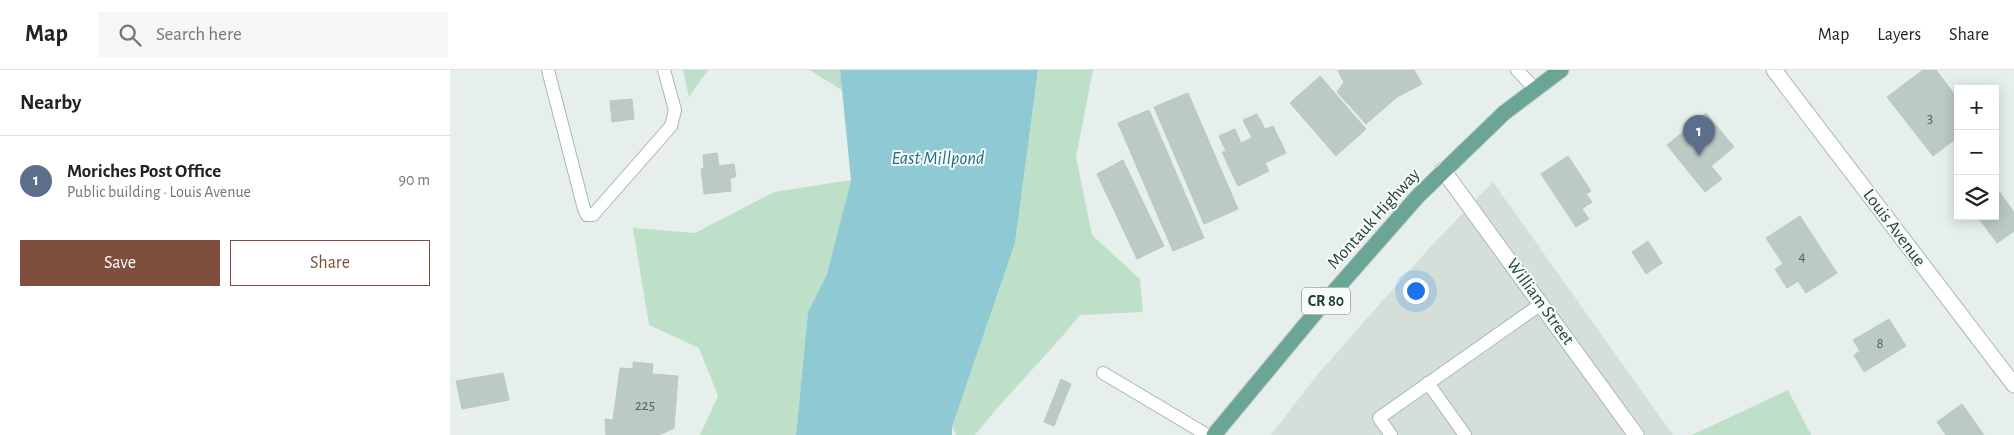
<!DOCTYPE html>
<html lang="en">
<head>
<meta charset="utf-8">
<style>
  :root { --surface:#fff; --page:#f6f6f6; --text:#222; --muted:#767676; --line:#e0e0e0; --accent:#804e3d }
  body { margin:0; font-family:"Alegreya Sans",sans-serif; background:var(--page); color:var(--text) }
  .controls { position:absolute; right:15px; top:15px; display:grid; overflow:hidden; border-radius:0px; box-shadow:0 2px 12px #0003 }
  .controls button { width:45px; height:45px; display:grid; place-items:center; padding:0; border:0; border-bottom:1px solid var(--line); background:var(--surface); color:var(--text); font:25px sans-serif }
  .you { position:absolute; left:965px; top:220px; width:18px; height:18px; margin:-12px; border:4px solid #fff; border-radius:50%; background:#1a73e8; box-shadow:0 0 0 8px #1a73e833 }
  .badge { display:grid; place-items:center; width:32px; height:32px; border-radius:50%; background:var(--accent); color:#fff; font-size:16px; font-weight:700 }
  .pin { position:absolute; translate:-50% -41px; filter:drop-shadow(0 1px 2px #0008) }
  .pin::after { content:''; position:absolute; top:26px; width:18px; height:15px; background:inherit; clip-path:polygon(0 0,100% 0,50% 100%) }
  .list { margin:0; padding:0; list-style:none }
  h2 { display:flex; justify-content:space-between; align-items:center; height:65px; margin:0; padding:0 20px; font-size:21px }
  h2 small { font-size:16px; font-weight:400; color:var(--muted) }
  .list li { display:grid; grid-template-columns:32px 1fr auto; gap:15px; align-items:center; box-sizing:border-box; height:90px; padding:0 20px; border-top:1px solid var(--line) }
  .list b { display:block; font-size:19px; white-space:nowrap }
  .list p { margin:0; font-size:16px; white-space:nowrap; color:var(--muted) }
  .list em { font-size:16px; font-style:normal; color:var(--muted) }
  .actions { display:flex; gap:10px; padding:15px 20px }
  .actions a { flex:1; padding:11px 0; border:1px solid var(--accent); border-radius:0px; text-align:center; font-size:18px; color:var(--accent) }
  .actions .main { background:var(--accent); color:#fff }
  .icon { flex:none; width:28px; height:28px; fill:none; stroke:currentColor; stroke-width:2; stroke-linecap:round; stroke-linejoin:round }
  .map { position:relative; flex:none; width:1564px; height:365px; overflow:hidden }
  header { display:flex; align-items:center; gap:30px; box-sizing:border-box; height:70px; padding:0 25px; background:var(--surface); border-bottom:1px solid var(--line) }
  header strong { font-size:24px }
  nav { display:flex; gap:28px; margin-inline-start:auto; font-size:18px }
  .search { width:350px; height:45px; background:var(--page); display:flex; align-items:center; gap:12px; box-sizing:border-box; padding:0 18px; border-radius:0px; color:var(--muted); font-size:19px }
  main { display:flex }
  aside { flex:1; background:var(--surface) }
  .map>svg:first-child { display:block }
  .built { fill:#d4dfda }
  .green { fill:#bfe0c8 }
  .water { fill:#8ec9d4 }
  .building { fill:#bbcac4; stroke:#b8c9c2 }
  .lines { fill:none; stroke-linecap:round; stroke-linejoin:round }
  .lane-casing { stroke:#a8b8b2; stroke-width:14 }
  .street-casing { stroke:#a8b8b2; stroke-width:17 }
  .primary-casing { stroke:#c2cac8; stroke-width:17 }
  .lane { stroke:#fff; stroke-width:12 }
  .street { stroke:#fff; stroke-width:15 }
  .primary { stroke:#6aa596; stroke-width:15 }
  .labels { text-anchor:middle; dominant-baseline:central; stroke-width:4; stroke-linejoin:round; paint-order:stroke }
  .number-label { font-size:15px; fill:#4a645c }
  .shield { fill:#f7fbf9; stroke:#637a73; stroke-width:1 }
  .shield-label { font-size:16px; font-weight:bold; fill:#24423a }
  .street-label { font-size:18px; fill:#24423a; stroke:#f7fbf9 }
  .water-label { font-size:19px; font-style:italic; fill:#1c6f80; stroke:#f7fbf9 }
</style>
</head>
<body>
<header>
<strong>Map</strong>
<div class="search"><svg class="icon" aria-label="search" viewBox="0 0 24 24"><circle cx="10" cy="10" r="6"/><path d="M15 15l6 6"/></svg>Search here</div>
<nav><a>Map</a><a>Layers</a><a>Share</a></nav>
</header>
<main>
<aside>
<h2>Nearby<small></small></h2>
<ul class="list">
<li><span class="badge" style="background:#5c6f8a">1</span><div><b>Moriches Post Office</b><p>Public building · Louis Avenue</p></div><em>90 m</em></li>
</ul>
<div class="actions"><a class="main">Save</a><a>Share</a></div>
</aside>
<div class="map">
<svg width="1564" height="365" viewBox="0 0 1564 365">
  <rect width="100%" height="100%" fill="#e6efeb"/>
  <!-- built -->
  <path class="built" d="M1043 112 1223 365H821L867 305 982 175Z"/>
  <!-- green -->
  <g class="green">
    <path d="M233 0H258L239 27Z"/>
    <path d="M360 0H390L392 20 364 3Z"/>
    <path d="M588 0H643L626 87 642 165 690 209 693 242 630 245C597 286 558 323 525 365H506L502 357 565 173Z"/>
    <path d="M401 110 377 204 358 242 346 365H250L268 326 249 278 199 255 183 158 245 163 324 122Z"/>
    <path d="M1338 320 1361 365H1242Z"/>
  </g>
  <!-- water -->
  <path class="water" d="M390 0H588L565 173 502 357V365H346L358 242 377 204 401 110Z"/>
  <!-- building -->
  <g class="building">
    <path d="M890 0H964L972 14 947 27 916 54 887 22 894 12 888 1Z"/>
    <path d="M1473 0H1486L1508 29V67L1483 86 1437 27Z"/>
    <path d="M870 6 916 59 886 86 840 33Z"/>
    <path d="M738 23 788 139 754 154 704 37Z"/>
    <path d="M182 29 184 49 162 52 160 31Z"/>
    <path d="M699 40 754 168 723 181 668 53Z"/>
    <path d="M1256 43 1284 77 1261 96 1272 109 1255 122 1217 75Z"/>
    <path d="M807 44 815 59 823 56 836 83 815 93 819 101 788 116 772 82 776 81 769 66 785 59 791 73 802 68 793 50Z"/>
    <path d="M267 83 269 96 284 94 286 106 280 109 281 121 254 124 251 99 254 98 253 85Z"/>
    <path d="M1118 86 1141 121 1136 124 1142 132 1132 139 1139 149 1126 157 1091 104Z"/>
    <path d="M673 90 714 176 687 189 647 104Z"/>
    <path d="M1545 116 1564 142V161L1547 173 1527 146H1545Z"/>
    <path d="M1350 146 1387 203 1356 223 1348 211 1337 218 1325 199 1333 194 1316 168Z"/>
    <path d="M1198 171 1212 193 1196 204 1182 182Z"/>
    <path d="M1439 249 1456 276 1414 302 1404 285 1410 281 1403 270Z"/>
    <path d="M183 292 203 294 202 304 228 306 224 358 209 365H156L155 349 163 350 170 298 183 299Z"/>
    <path d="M53 303 59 330 12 339 6 311Z"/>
    <path d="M611 309 621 314 604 356 594 352Z"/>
    <path d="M1512 334 1534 365H1496L1487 352Z"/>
  </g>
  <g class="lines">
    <!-- lane casing -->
    <g class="lane-casing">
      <g id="lane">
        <path d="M98 0 134 139 137 145H143L221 56 225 40 214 0"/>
        <path d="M1067 0 1086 20"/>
        <path d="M653 303 757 365"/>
        <path d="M978 313 1015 365"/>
        <path d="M941 365 929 348 1091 234"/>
      </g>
    </g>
    <!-- street casing -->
    <g class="street-casing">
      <g id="street">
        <path d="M1324 0 1564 315"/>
        <path d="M993 100 1186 365"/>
      </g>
    </g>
    <!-- primary casing -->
    <g class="primary-casing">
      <path id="primary" d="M764 365 866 242 968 126 1054 43 1111 0"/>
    </g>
    <!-- lane -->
    <use href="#lane" class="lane"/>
    <!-- street -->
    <use href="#street" class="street"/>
    <!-- primary -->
    <use href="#primary" class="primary"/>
  </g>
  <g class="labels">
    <!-- number labels -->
    <g class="number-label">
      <text x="1480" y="48">3</text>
      <text x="1352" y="186">4</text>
      <text x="1430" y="273">8</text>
      <text x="195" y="335">225</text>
    </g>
    <!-- shield labels -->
    <rect class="shield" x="852" y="217.5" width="48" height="27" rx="4"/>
    <g class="shield-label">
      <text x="876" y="231">CR 80</text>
    </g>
    <!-- street labels -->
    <g class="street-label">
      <text transform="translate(924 149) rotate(-48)">Montauk Highway</text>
      <text transform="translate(1444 158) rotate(53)">Louis Avenue</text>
      <text transform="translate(1090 232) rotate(54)">William Street</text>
    </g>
    <!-- water labels -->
    <g class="water-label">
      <text x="488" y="88">East Millpond</text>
    </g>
  </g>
</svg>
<div class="controls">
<button>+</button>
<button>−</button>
<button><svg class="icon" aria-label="layers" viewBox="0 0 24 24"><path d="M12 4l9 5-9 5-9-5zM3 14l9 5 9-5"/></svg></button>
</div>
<div class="you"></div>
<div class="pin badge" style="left:1249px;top:86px;background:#5c6f8a">1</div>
</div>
</main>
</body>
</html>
